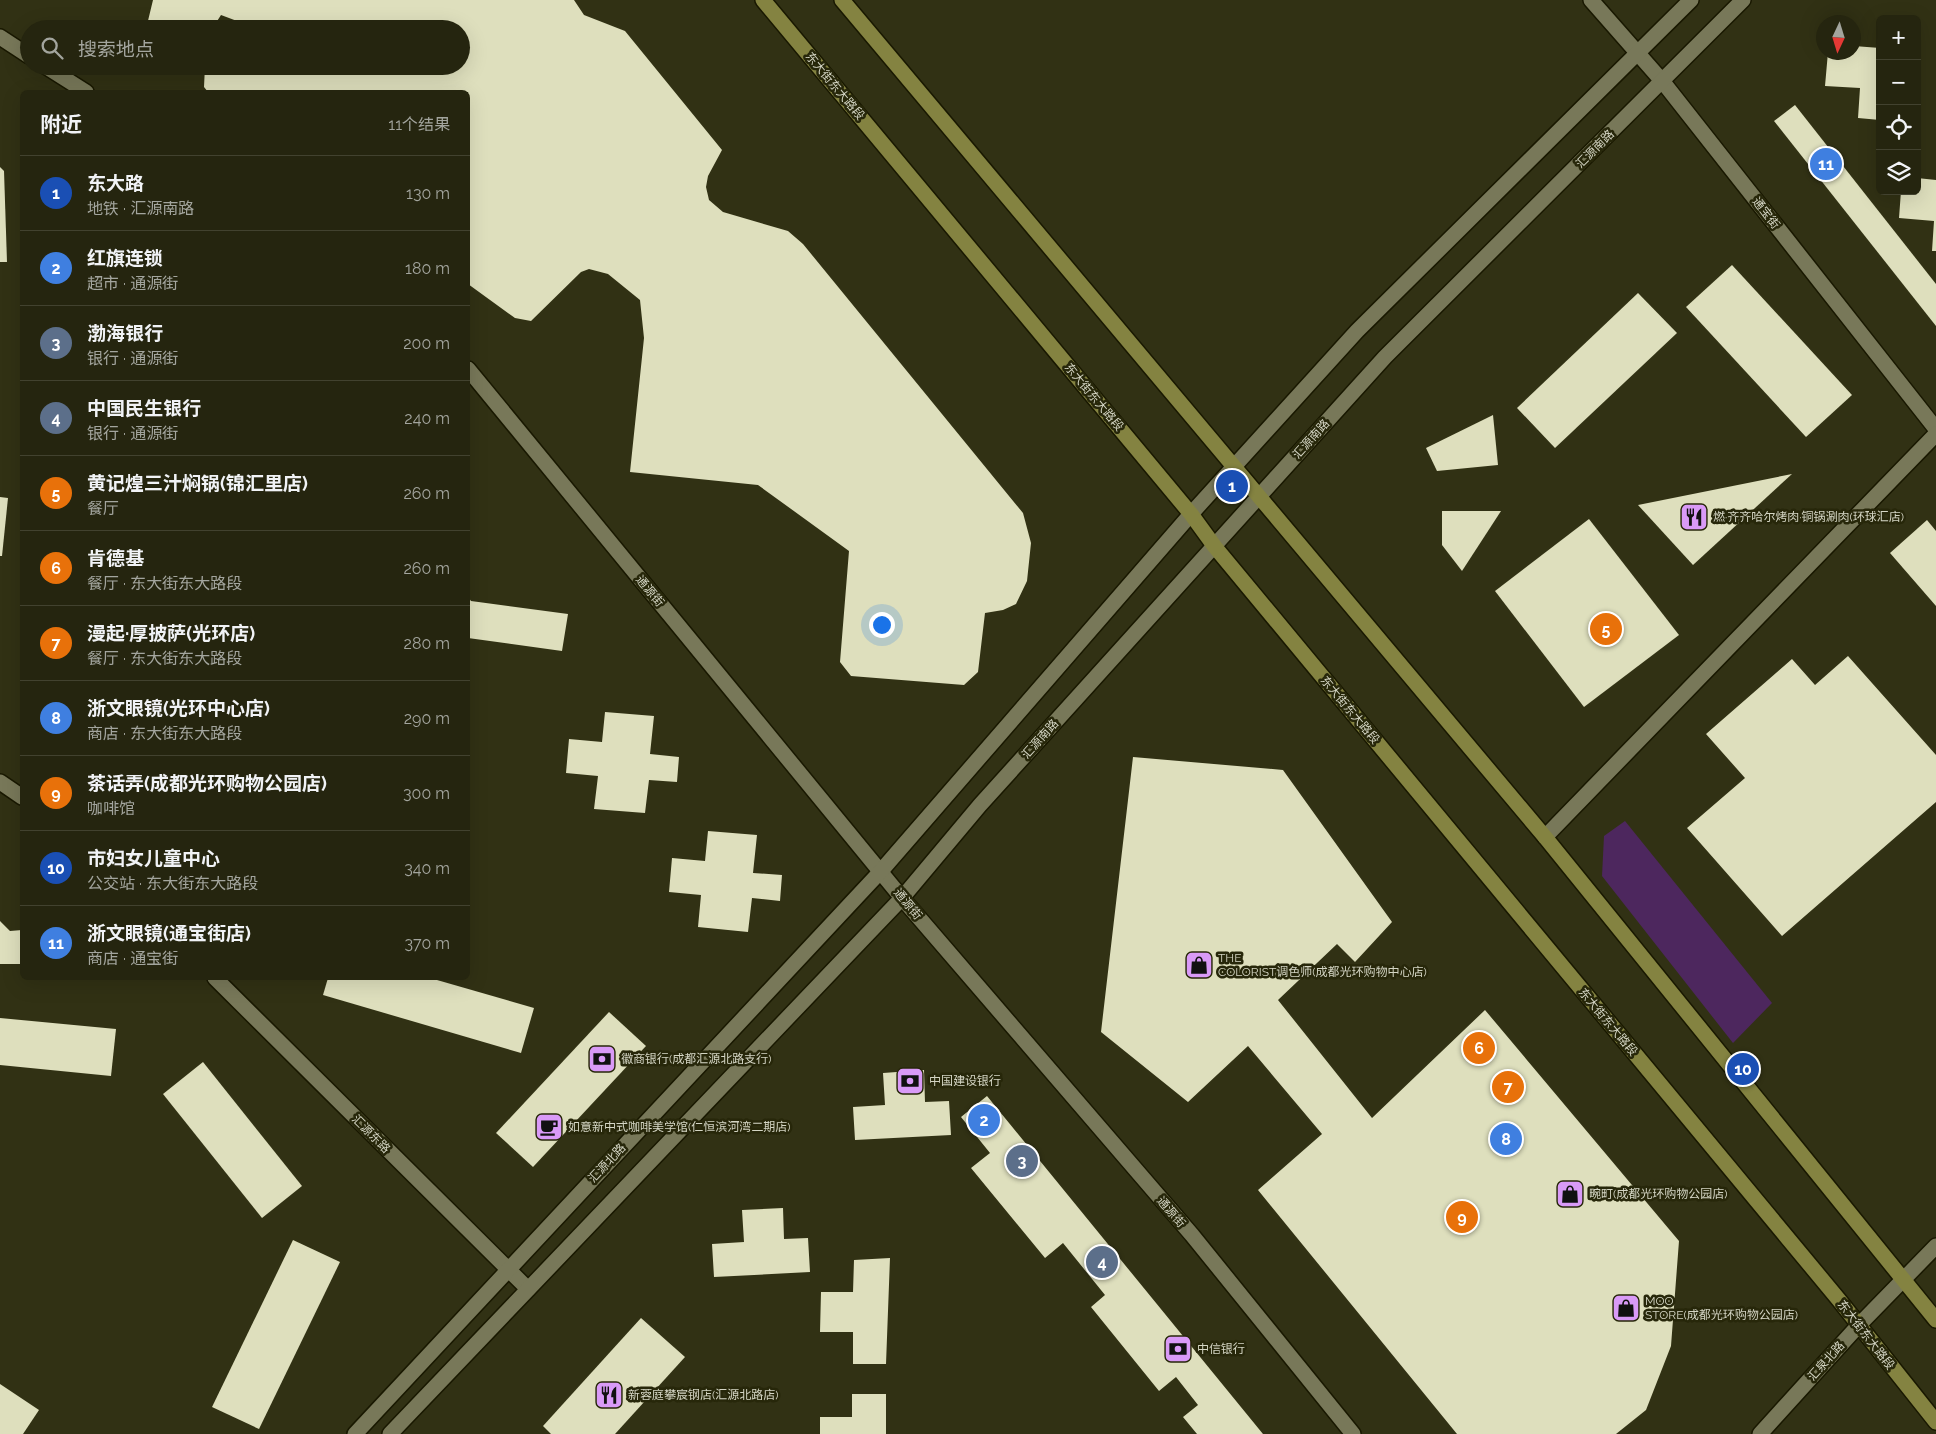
<!DOCTYPE html>
<html lang="zh">
<head>
<meta charset="utf-8">
<style>
  :root { --surface:#25250f; --page:#2d2d18; --text:#f1f3f6; --muted:#a3a59e; --line:#42422f; --accent:#1a73e8 }
  body { margin:0; font-family:Raleway,"Noto Sans SC",sans-serif; background:var(--page); color:var(--text) }
  .controls { position:absolute; right:15px; top:15px; display:grid; overflow:hidden; border-radius:8px; box-shadow:0 5px 20px #0002 }
  .controls button { width:45px; height:45px; display:grid; place-items:center; padding:0; border:0; border-bottom:1px solid var(--line); background:var(--surface); color:var(--text); font:25px sans-serif }
  .compass { position:absolute; left:1816px; top:15px; width:45px; height:45px; border-radius:50%; background:var(--surface); box-shadow:0 5px 20px #0002; rotate:184deg }
  .you { position:absolute; left:881px; top:624px; width:18px; height:18px; margin:-12px; border:4px solid #fff; border-radius:50%; background:#1a73e8; box-shadow:0 0 0 8px #1a73e833 }
  .badge { display:grid; place-items:center; width:32px; height:32px; border-radius:50%; background:var(--accent); color:#fff; font-size:16px; font-weight:700 }
  .pin { position:absolute; translate:-50% -50%; border:2px solid #fff; box-shadow:0 1px 5px #0006 }
  .list { margin:0; padding:0; list-style:none }
  h2 { display:flex; justify-content:space-between; align-items:center; height:65px; margin:0; padding:0 20px; font-size:21px }
  h2 small { font-size:16px; font-weight:400; color:var(--muted) }
  .list li { display:grid; grid-template-columns:32px 1fr auto; gap:15px; align-items:center; box-sizing:border-box; height:75px; padding:0 20px; border-top:1px solid var(--line) }
  .list b { display:block; font-size:19px; white-space:nowrap }
  .list p { margin:0; font-size:16px; white-space:nowrap; color:var(--muted) }
  .list em { font-size:16px; font-style:normal; color:var(--muted) }
  .icon { flex:none; width:28px; height:28px; fill:none; stroke:currentColor; stroke-width:2; stroke-linecap:round; stroke-linejoin:round }
  .map { position:relative; flex:none; width:1936px; height:1434px; overflow:hidden }
  .search { position:absolute; background:var(--surface); box-shadow:0 5px 20px #0002; left:20px; top:20px; width:450px; height:55px; display:flex; align-items:center; gap:12px; box-sizing:border-box; padding:0 18px; border-radius:28px; color:var(--muted); font-size:19px }
  .panel { position:absolute; background:var(--surface); box-shadow:0 5px 20px #0002; left:20px; top:90px; width:450px; height:890px; border-radius:8px }
  .map>svg:first-child { display:block }
  .green { fill:#4d275e }
  .building { fill:#dedfbd }
  .lines { fill:none; stroke-linecap:round; stroke-linejoin:round }
  .minor-casing { stroke:#191800; stroke-width:18 }
  .major-casing { stroke:#191800; stroke-width:18 }
  .minor { stroke:#787859; stroke-width:15 }
  .major { stroke:#848341; stroke-width:15 }
  .labels { text-anchor:middle; dominant-baseline:central; stroke-width:5; stroke-linejoin:round; paint-order:stroke }
  .street-label { font-size:12px; fill:#d4d5c4; stroke:#27270a }
  .poi-label { font-size:12px; fill:#d4d5c4; stroke:#27270a; text-anchor:start }
</style>
</head>
<body>
<div class="map">
<svg width="1936" height="1434" viewBox="0 0 1936 1434">
  <rect width="100%" height="100%" fill="#313114"/>
  <!-- green -->
  <path class="green" d="M1625 821 1772 1003 1733 1043 1602 876 1604 836Z"/>
  <!-- building -->
  <g class="building">
    <path d="M153 0H574L584 15 625 31 722 150 708 176 706 187 709 200 723 212 788 231 803 244 1023 513 1031 543 1027 581 1016 604 1003 610 985 613 978 672 964 685 851 676 840 662 849 551 758 485 630 472 644 338 640 300 608 274 589 269 581 272 531 321 515 318 468 284V92H208L204 87 205 66H461V29H239L245 24 221 15 212 29H146Z"/>
    <path d="M1854 46 1880 48V120L1858 118 1860 88 1825 86 1828 52H1854Z"/>
    <path d="M1795 105 1936 284V326L1774 121Z"/>
    <path d="M0 167 4 171 7 262H0Z"/>
    <path d="M1917 178 1936 180V251H1932L1934 221 1899 218 1901 191H1917Z"/>
    <path d="M1732 265 1852 395 1806 437 1686 307Z"/>
    <path d="M1638 293 1677 333 1555 448 1517 408Z"/>
    <path d="M1493 415 1498 465 1437 471 1426 448Z"/>
    <path d="M1792 474 1693 565 1638 505Z"/>
    <path d="M0 497 8 498 2 556H0Z"/>
    <path d="M1442 511H1501L1462 571 1442 545Z"/>
    <path d="M1589 519 1679 635 1584 707 1495 591Z"/>
    <path d="M1927 520 1936 531V606L1890 553Z"/>
    <path d="M468 597 471 601 568 614 562 651 468 638Z"/>
    <path d="M1848 656 1936 755V802L1782 936 1687 828 1745 778 1706 734 1792 659 1815 685Z"/>
    <path d="M605 712 654 716 650 754 679 757 677 782 649 780 645 813 594 809 598 776 566 773 569 739 602 742Z"/>
    <path d="M1133 757 1283 770 1392 922 1355 962 1337 944 1278 1000 1372 1118 1485 1010 1679 1241 1671 1346 1646 1410 1616 1434H1457L1258 1190 1322 1134 1248 1046 1188 1102 1101 1032Z"/>
    <path d="M708 831 757 835 753 873 782 875 780 901 752 898 748 932 698 927 701 895 669 892 672 858 705 861Z"/>
    <path d="M0 921 10 931 22 930V964H0Z"/>
    <path d="M328 978H430L534 1008 521 1053 323 995Z"/>
    <path d="M609 1012 646 1046 533 1167 496 1133Z"/>
    <path d="M0 1018 116 1029 111 1076 0 1065Z"/>
    <path d="M203 1062 302 1186 262 1218 163 1094Z"/>
    <path d="M924 1070 925 1102 949 1101 951 1135 855 1140 853 1107 885 1105 883 1073Z"/>
    <path d="M987 1096 1263 1434H1197L1183 1417 1198 1405 1176 1377 1159 1391 1091 1307 1105 1295 1063 1243 1045 1258 971 1168 990 1153 961 1117Z"/>
    <path d="M783 1208 784 1239 808 1238 810 1272 714 1277 712 1244 744 1242 742 1210Z"/>
    <path d="M293 1240 340 1262 259 1429 212 1407Z"/>
    <path d="M890 1258 886 1364H853V1332H820L821 1292H853L854 1260Z"/>
    <path d="M641 1318 685 1357 615 1434H551L543 1426Z"/>
    <path d="M0 1384 39 1410 23 1434H0Z"/>
    <path d="M852 1394H886V1434H820V1417H852Z"/>
  </g>
  <g class="lines">
    <!-- minor casing -->
    <g class="minor-casing">
      <g id="minor">
        <path d="M1591 0 1663 82 1936 429"/>
        <path d="M0 37 29 56"/>
        <path d="M45 66 86 92"/>
        <path d="M468 369 902 898 1192 1235 1353 1434"/>
        <path d="M0 782 22 797"/>
        <path d="M1545 837 1936 434"/>
        <path d="M215 978 528 1289"/>
        <path d="M355 1434 881 871 1191 514 1357 331 1691 0"/>
        <path d="M390 1434 902 898 980 805 1385 357 1743 0"/>
        <path d="M1760 1434 1858 1326 1936 1246"/>
      </g>
    </g>
    <!-- major casing -->
    <g class="major-casing">
      <g id="major">
        <path d="M763 0 1191 514 1215 547 1839 1300 1936 1422"/>
        <path d="M842 0 1545 837 1936 1320"/>
      </g>
    </g>
    <!-- minor -->
    <use href="#minor" class="minor"/>
    <!-- major -->
    <use href="#major" class="major"/>
  </g>
  <!-- icons -->
  <defs>
    <g id="restaurant-square" transform="scale(1.4375)"><rect x="-9" y="-9" width="18" height="18" rx="4" fill="#d99af7" stroke="#27270a"/><path d="M-5-6h1v4h1v-4h1v4h1v-4h1v5L-1.5 .5V6h-2V.5L-5-1ZM5-6V6H3V1.5H1.5Q1.5-4 5-6Z" fill="#111"/></g>
    <g id="shop-square" transform="scale(1.4375)"><rect x="-9" y="-9" width="18" height="18" rx="4" fill="#d99af7" stroke="#27270a"/><path d="M-5-2.5h2.3a2.7 3.5 0 0 1 5.4 0H5L5.5 6h-11ZM-1.5-2.5h3a1.5 2.3 0 0 0-3 0Z" fill="#111"/></g>
    <g id="bank-square" transform="scale(1.4375)"><rect x="-9" y="-9" width="18" height="18" rx="4" fill="#d99af7" stroke="#27270a"/><path d="M-6-4H6V4H-6ZM0-2.3a2.3 2.3 0 1 0 0 4.6a2.3 2.3 0 1 0 0-4.6Z" fill="#111"/></g>
    <g id="cafe-square" transform="scale(1.4375)"><rect x="-9" y="-9" width="18" height="18" rx="4" fill="#d99af7" stroke="#27270a"/><path d="M-5.5-4.5H6V0H3Q3 3.5 0 3.5H-2.5Q-5.5 3.5-5.5 0ZM3-3.2v2h1.7v-2ZM-6 4.5H4V6H-6Z" fill="#111"/></g>
  </defs>
  <g fill-rule="evenodd">
    <use href="#restaurant-square" x="1694" y="517"/>
    <use href="#shop-square" x="1199" y="965"/>
    <use href="#bank-square" x="602" y="1059"/>
    <use href="#bank-square" x="910" y="1081"/>
    <use href="#cafe-square" x="549" y="1127"/>
    <use href="#shop-square" x="1570" y="1194"/>
    <use href="#shop-square" x="1626" y="1308"/>
    <use href="#bank-square" x="1178" y="1349"/>
    <use href="#restaurant-square" x="609" y="1395"/>
  </g>
  <g class="labels">
    <!-- street labels -->
    <g class="street-label">
      <text transform="translate(835 86) rotate(50)">东大街东大路段</text>
      <text transform="translate(1595 149) rotate(-45)">汇源南路</text>
      <text transform="translate(1766 213) rotate(52)">通宝街</text>
      <text transform="translate(1094 397) rotate(50)">东大街东大路段</text>
      <text transform="translate(1311 439) rotate(-48)">汇源南路</text>
      <text transform="translate(650 591) rotate(50)">通源街</text>
      <text transform="translate(1350 710) rotate(50)">东大街东大路段</text>
      <text transform="translate(1040 739) rotate(-48)">汇源南路</text>
      <text transform="translate(908 904) rotate(50)">通源街</text>
      <text transform="translate(1608 1022) rotate(50)">东大街东大路段</text>
      <text transform="translate(371 1134) rotate(45)">汇源东路</text>
      <text transform="translate(607 1163) rotate(-47)">汇源北路</text>
      <text transform="translate(1171 1212) rotate(49)">通源街</text>
      <text transform="translate(1866 1335) rotate(52)">东大街东大路段</text>
      <text transform="translate(1826 1361) rotate(-48)">汇泉北路</text>
    </g>
    <!-- poi labels -->
    <g class="poi-label">
      <text x="1713" y="517">燃·齐齐哈尔烤肉·铜锅涮肉(环球汇店)</text>
      <text x="1218" y="958">THE<tspan x="1218" dy="14">COLORIST调色师(成都光环购物中心店)</tspan></text>
      <text x="621" y="1059">徽商银行(成都汇源北路支行)</text>
      <text x="929" y="1081">中国建设银行</text>
      <text x="568" y="1127">如意新中式咖啡美学馆(仁恒滨河湾二期店)</text>
      <text x="1589" y="1194">畹町(成都光环购物公园店)</text>
      <text x="1645" y="1301">MOO<tspan x="1645" dy="14">STORE(成都光环购物公园店)</tspan></text>
      <text x="1197" y="1349">中信银行</text>
      <text x="628" y="1395">新蓉庭攀宸钢店(汇源北路店)</text>
    </g>
  </g>
</svg>
<div class="controls">
<button>+</button>
<button>−</button>
<button><svg class="icon" aria-label="locate" viewBox="0 0 24 24"><circle cx="12" cy="12" r="6"/><path d="M12 2v4M12 18v4M2 12h4M18 12h4"/></svg></button>
<button><svg class="icon" aria-label="layers" viewBox="0 0 24 24"><path d="M12 4l9 5-9 5-9-5zM3 14l9 5 9-5"/></svg></button>
</div>
<svg class="compass" viewBox="-18 -18 36 36"><path d="M0-13l5 13h-10z" fill="#e53935"/><path d="M0 13l5-13h-10z" fill="#a3a59e"/></svg>
<div class="you"></div>
<div class="pin badge" style="left:1232px;top:486px;background:#1a4fb4">1</div>
<div class="pin badge" style="left:984px;top:1120px;background:#3f7fe0">2</div>
<div class="pin badge" style="left:1022px;top:1161px;background:#5c6f8a">3</div>
<div class="pin badge" style="left:1102px;top:1262px;background:#5c6f8a">4</div>
<div class="pin badge" style="left:1606px;top:629px;background:#e8710a">5</div>
<div class="pin badge" style="left:1479px;top:1048px;background:#e8710a">6</div>
<div class="pin badge" style="left:1508px;top:1087px;background:#e8710a">7</div>
<div class="pin badge" style="left:1506px;top:1139px;background:#3f7fe0">8</div>
<div class="pin badge" style="left:1462px;top:1217px;background:#e8710a">9</div>
<div class="pin badge" style="left:1743px;top:1069px;background:#1a4fb4">10</div>
<div class="pin badge" style="left:1826px;top:164px;background:#3f7fe0">11</div>
<div class="search"><svg class="icon" aria-label="search" viewBox="0 0 24 24"><circle cx="10" cy="10" r="6"/><path d="M15 15l6 6"/></svg>搜索地点</div>
<section class="panel">
<h2>附近<small>11个结果</small></h2>
<ul class="list">
<li><span class="badge" style="background:#1a4fb4">1</span><div><b>东大路</b><p>地铁 · 汇源南路</p></div><em>130 m</em></li>
<li><span class="badge" style="background:#3f7fe0">2</span><div><b>红旗连锁</b><p>超市 · 通源街</p></div><em>180 m</em></li>
<li><span class="badge" style="background:#5c6f8a">3</span><div><b>渤海银行</b><p>银行 · 通源街</p></div><em>200 m</em></li>
<li><span class="badge" style="background:#5c6f8a">4</span><div><b>中国民生银行</b><p>银行 · 通源街</p></div><em>240 m</em></li>
<li><span class="badge" style="background:#e8710a">5</span><div><b>黄记煌三汁焖锅(锦汇里店)</b><p>餐厅</p></div><em>260 m</em></li>
<li><span class="badge" style="background:#e8710a">6</span><div><b>肯德基</b><p>餐厅 · 东大街东大路段</p></div><em>260 m</em></li>
<li><span class="badge" style="background:#e8710a">7</span><div><b>漫起·厚披萨(光环店)</b><p>餐厅 · 东大街东大路段</p></div><em>280 m</em></li>
<li><span class="badge" style="background:#3f7fe0">8</span><div><b>浙文眼镜(光环中心店)</b><p>商店 · 东大街东大路段</p></div><em>290 m</em></li>
<li><span class="badge" style="background:#e8710a">9</span><div><b>茶话弄(成都光环购物公园店)</b><p>咖啡馆</p></div><em>300 m</em></li>
<li><span class="badge" style="background:#1a4fb4">10</span><div><b>市妇女儿童中心</b><p>公交站 · 东大街东大路段</p></div><em>340 m</em></li>
<li><span class="badge" style="background:#3f7fe0">11</span><div><b>浙文眼镜(通宝街店)</b><p>商店 · 通宝街</p></div><em>370 m</em></li>
</ul>
</section>
</div>
</body>
</html>
